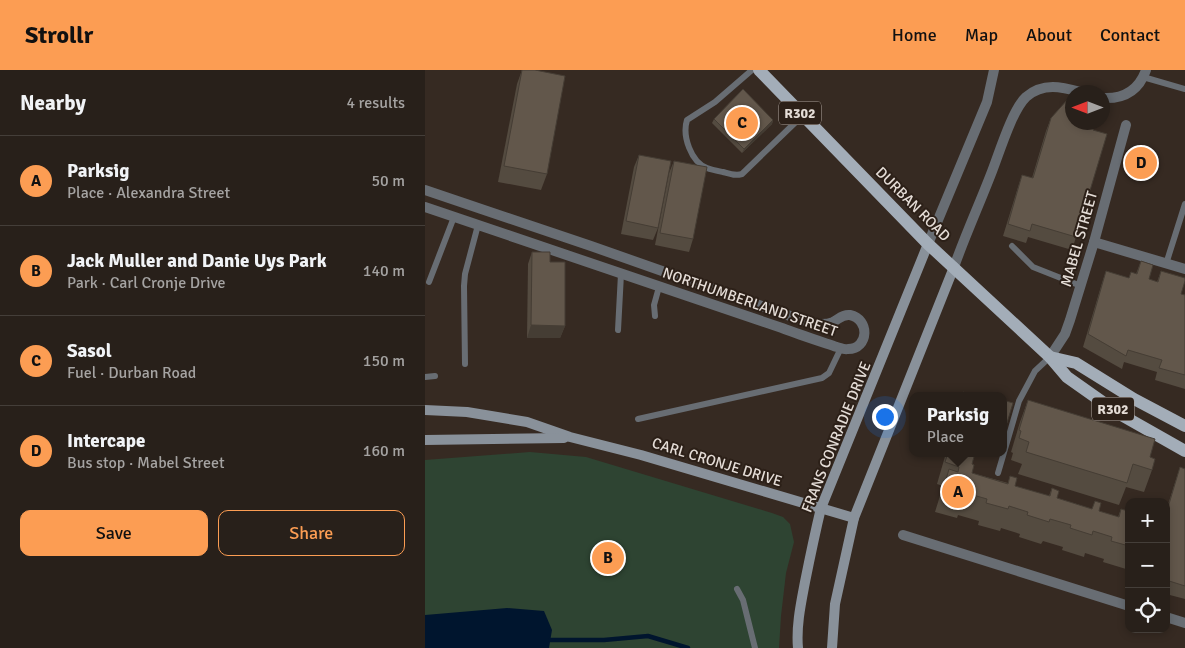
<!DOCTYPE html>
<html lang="en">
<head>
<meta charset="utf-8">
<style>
  :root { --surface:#28201a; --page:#302823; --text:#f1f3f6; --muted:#a5a3a2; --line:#443e39; --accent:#fc9d53 }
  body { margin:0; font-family:Signika,sans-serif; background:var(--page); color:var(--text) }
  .controls { position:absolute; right:15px; bottom:15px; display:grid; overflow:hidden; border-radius:10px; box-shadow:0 2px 8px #0003 }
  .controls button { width:45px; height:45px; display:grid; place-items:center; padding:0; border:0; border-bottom:1px solid var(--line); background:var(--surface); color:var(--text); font:25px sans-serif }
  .compass { position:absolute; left:640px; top:15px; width:45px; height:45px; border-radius:50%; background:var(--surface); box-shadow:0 2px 8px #0003; rotate:270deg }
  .you { position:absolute; left:459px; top:346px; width:18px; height:18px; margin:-12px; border:4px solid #fff; border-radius:50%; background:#1a73e8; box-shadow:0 0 0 8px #1a73e833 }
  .badge { display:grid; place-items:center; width:32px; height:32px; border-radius:50%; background:var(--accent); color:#111; font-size:16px; font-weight:700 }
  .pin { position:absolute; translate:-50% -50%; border:2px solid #fff; box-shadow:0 1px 5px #0006 }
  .popup { position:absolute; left:484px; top:322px; width:98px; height:65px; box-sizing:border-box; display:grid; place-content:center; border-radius:10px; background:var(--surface); filter:drop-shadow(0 1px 4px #0005); font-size:16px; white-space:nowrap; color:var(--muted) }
  .popup b { font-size:19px; color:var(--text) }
  .popup::after { content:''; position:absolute; left:50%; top:100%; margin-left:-10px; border:10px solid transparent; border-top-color:var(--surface) }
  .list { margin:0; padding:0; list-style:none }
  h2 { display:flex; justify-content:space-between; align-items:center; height:65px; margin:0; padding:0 20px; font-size:21px }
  h2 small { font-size:16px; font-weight:400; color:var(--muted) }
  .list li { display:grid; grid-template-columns:32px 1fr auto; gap:15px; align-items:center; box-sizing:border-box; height:90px; padding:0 20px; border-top:1px solid var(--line) }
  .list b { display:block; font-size:19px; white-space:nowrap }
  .list p { margin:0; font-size:16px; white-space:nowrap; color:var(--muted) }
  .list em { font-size:16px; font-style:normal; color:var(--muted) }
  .actions { display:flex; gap:10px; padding:15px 20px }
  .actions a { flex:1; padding:11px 0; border:1px solid var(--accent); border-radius:10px; text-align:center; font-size:18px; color:var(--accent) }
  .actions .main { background:var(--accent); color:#111 }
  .icon { flex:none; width:28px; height:28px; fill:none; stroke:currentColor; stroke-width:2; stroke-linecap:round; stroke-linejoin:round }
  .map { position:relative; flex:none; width:760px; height:578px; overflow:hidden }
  header { display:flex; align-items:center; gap:30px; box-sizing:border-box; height:70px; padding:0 25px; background:var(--accent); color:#111 }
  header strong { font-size:24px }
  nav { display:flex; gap:28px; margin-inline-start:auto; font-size:18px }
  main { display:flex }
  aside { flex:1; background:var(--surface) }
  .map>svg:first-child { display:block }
  .green { fill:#2e4432 }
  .water { fill:#00152e }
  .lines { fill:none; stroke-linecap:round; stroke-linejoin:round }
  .stream { stroke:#00152e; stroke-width:4.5 }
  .service { stroke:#686d73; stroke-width:6 }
  .minor { stroke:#686d73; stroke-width:10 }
  .tertiary { stroke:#686d73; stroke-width:10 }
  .secondary { stroke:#89919a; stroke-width:10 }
  .primary { stroke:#a3adb8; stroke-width:12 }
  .wall { fill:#544b40 }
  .shaded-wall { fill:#453d34 }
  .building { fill:#62574b; stroke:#453d34 }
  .labels { text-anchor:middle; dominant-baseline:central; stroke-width:4; stroke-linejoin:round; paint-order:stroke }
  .shield { fill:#2c2018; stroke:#aea49e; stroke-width:1 }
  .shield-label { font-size:14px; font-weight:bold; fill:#e5ddd7 }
  .street-label { font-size:15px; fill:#e5ddd7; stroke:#2c2018 }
</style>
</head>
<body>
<header>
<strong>Strollr</strong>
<nav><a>Home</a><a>Map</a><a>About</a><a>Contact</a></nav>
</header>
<main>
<aside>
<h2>Nearby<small>4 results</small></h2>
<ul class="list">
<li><span class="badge">A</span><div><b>Parksig</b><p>Place · Alexandra Street</p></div><em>50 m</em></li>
<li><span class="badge">B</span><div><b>Jack Muller and Danie Uys Park</b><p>Park · Carl Cronje Drive</p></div><em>140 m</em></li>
<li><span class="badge">C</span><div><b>Sasol</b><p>Fuel · Durban Road</p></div><em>150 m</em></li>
<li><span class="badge">D</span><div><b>Intercape</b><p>Bus stop · Mabel Street</p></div><em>160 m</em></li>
</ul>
<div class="actions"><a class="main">Save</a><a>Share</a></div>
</aside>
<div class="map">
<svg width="760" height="578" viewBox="0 0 760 578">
  <rect width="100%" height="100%" fill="#362a22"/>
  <!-- green -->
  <path class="green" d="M105 382 161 387 347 443 358 447 365 454 369 472 361 503 356 546 354 578H0V390Z"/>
  <!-- water -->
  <path class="water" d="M82 538 119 541 127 560 124 578H0V545Z"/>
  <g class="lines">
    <!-- stream -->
    <path class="stream" d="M125 570H179L223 566 263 578"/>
    <!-- service -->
    <g class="service">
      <path d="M327 0 290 32 262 50C257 66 266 92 282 98 287 100 293 101 298 102 305 104 310 106 317 104L377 46"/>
      <path d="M718 7 760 19"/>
      <path d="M587 176 608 197 656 216"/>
      <path d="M741 194 760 134"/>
      <path d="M4 212 29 147"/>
      <path d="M230 246 229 235 234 217"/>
      <path d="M193 260 196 204"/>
      <path d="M40 294 39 216 40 204 53 155"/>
      <path d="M0 307 10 306"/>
      <path d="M213 349 397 308 404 303 416 278"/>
      <path d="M573 403 594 331 610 301 625 287"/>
      <path d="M312 519 318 530 330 578"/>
    </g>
    <!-- minor -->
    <g class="minor">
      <path d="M0 120 166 176 385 253C392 254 401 255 408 252 414 249 417 244 425 245 445 249 444 279 423 279 419 280 416 278 412 277 394 271 375 265 357 258L0 137"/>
      <path d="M669 172 760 199"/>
      <path d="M625 287 640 264 645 250 669 172 701 55"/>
      <path d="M478 465 704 536"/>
      <path d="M741 547 760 553"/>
    </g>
    <!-- tertiary -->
    <g class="tertiary">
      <path d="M678 28C699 29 714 20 721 0"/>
      <path d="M503 174 562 32 569 0"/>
      <path d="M529 197C540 166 554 135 566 104 574 84 587 40 601 27 618 12 637 17 656 22"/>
    </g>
    <!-- secondary -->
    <g class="secondary">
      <path d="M0 340 42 342 102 352 145 367 216 385 429 448"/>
      <path d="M0 370 139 368"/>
      <path d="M373 578C371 556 376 533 380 512 385 487 390 463 396 438L503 174"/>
      <path d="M407 578 410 534 429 448 529 197"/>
    </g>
    <!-- primary -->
    <g class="primary">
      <path d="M334 0 503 174 625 287 642 307 693 343 760 381"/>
      <path d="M625 287 651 293 709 329 760 356"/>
    </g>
  </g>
  <!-- wall -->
  <g class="wall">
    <path d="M97 0H110L122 104 116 120 73 112 92 14Z"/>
    <path d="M626 48 668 60 651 167 647 180 603 167 601 173 578 166 593 117 597 105 607 108 621 61Z"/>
    <path d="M289 49 348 50 347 54 317 83 287 53Z"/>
    <path d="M214 85 233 158 228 170 196 164 209 97Z"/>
    <path d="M249 91 268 169 264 182 230 175 244 103Z"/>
    <path d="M107 182 125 192 140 256 135 268H102L103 194Z"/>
    <path d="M716 191 724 209 732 212 736 201 756 224 760 225V319L730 310 732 302 699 292 697 299 658 277 677 213 681 201 704 208 711 204Z"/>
    <path d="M578 330 582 353 578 364Z"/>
    <path d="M603 330 725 387 727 400 719 422 701 417 694 435 593 404 597 394 586 390 588 383 586 382 595 352Z"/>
    <path d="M521 383H550L547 394V403L583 413 585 406 590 416 624 426 627 418 632 428 693 447 696 439 701 449 704 450V499L701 498V499L678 492 679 489 660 483 659 487 637 480 638 477 618 471 616 474 594 467 595 464 576 458 575 461 553 455 554 451 533 445 532 448 510 442 518 416 512 414Z"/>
    <path d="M755 397 760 399V529L741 524V441Z"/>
  </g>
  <!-- shaded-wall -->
  <g class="shaded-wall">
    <path d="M348 50 347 54 317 83 319 79Z"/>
    <path d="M106 255 140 256 135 268H102Z"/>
  </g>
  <!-- building -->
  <g class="building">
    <path d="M97 0H110L140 6 122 104 79 96Z"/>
    <path d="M318 19 348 50 319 79 289 49Z"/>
    <path d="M643 29 648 33V52H669L670 54 668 60 682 64 651 167 607 154 605 161 583 154 597 105 608 108 626 48Z"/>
    <path d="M214 85 246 91 233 158 201 151Z"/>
    <path d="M249 91 282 97 268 169 235 163Z"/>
    <path d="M107 182H125V192H140V256L106 255Z"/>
    <path d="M716 191 728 195 724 209 733 212 736 201 760 208V211L756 224 760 225V305L734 298 737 290 703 280 701 286 663 264 681 201 704 208 706 202 712 204Z"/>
    <path d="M538 322 550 326H537Z"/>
    <path d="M561 323 572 326H560Z"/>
    <path d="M578 330 588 333 582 353 578 352Z"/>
    <path d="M603 330 730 369 725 387 730 389 727 400 708 394 702 413 601 382 604 372 594 368 596 361 594 360Z"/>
    <path d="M523 383H550L547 394 549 395 547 403 583 414 585 406 592 408 590 416 625 426 627 418 634 421 632 428 667 439 670 431 676 433 674 441 694 447 696 439 703 441 701 449 704 450V476L686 471 687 467 668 461 667 465 645 458 646 455 625 449 624 452 602 445 603 442 584 436 583 439 561 433 562 429 541 423 540 427 518 420 524 399 533 402 534 397 520 392Z"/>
    <path d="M755 397 760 399V516L741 510V444Z"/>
  </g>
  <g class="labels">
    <!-- shield labels -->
    <g class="shield">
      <rect x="354" y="31.5" width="42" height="23" rx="4"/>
      <rect x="667" y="327.5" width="42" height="23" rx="4"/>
    </g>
    <g class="shield-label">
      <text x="375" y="43">R302</text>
      <text x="688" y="339">R302</text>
    </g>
    <!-- street labels -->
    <g class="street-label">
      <text transform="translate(488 134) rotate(45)">DURBAN ROAD</text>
      <text transform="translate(654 169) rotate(-74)">MABEL STREET</text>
      <text transform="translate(325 232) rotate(19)">NORTHUMBERLAND STREET</text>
      <text transform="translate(411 367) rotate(-68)">FRANS CONRADIE DRIVE</text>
      <text transform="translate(292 392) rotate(17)">CARL CRONJE DRIVE</text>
    </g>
  </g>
</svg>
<div class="controls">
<button>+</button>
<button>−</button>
<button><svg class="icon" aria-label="locate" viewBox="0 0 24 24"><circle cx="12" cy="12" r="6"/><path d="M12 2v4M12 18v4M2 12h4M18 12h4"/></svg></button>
</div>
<svg class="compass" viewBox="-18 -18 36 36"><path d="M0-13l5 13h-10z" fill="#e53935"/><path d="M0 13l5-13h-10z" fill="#a5a3a2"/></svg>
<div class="you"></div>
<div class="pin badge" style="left:533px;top:422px">A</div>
<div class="popup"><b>Parksig</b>Place</div>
<div class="pin badge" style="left:183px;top:488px">B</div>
<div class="pin badge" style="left:317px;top:53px">C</div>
<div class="pin badge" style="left:716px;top:93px">D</div>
</div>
</main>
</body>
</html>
